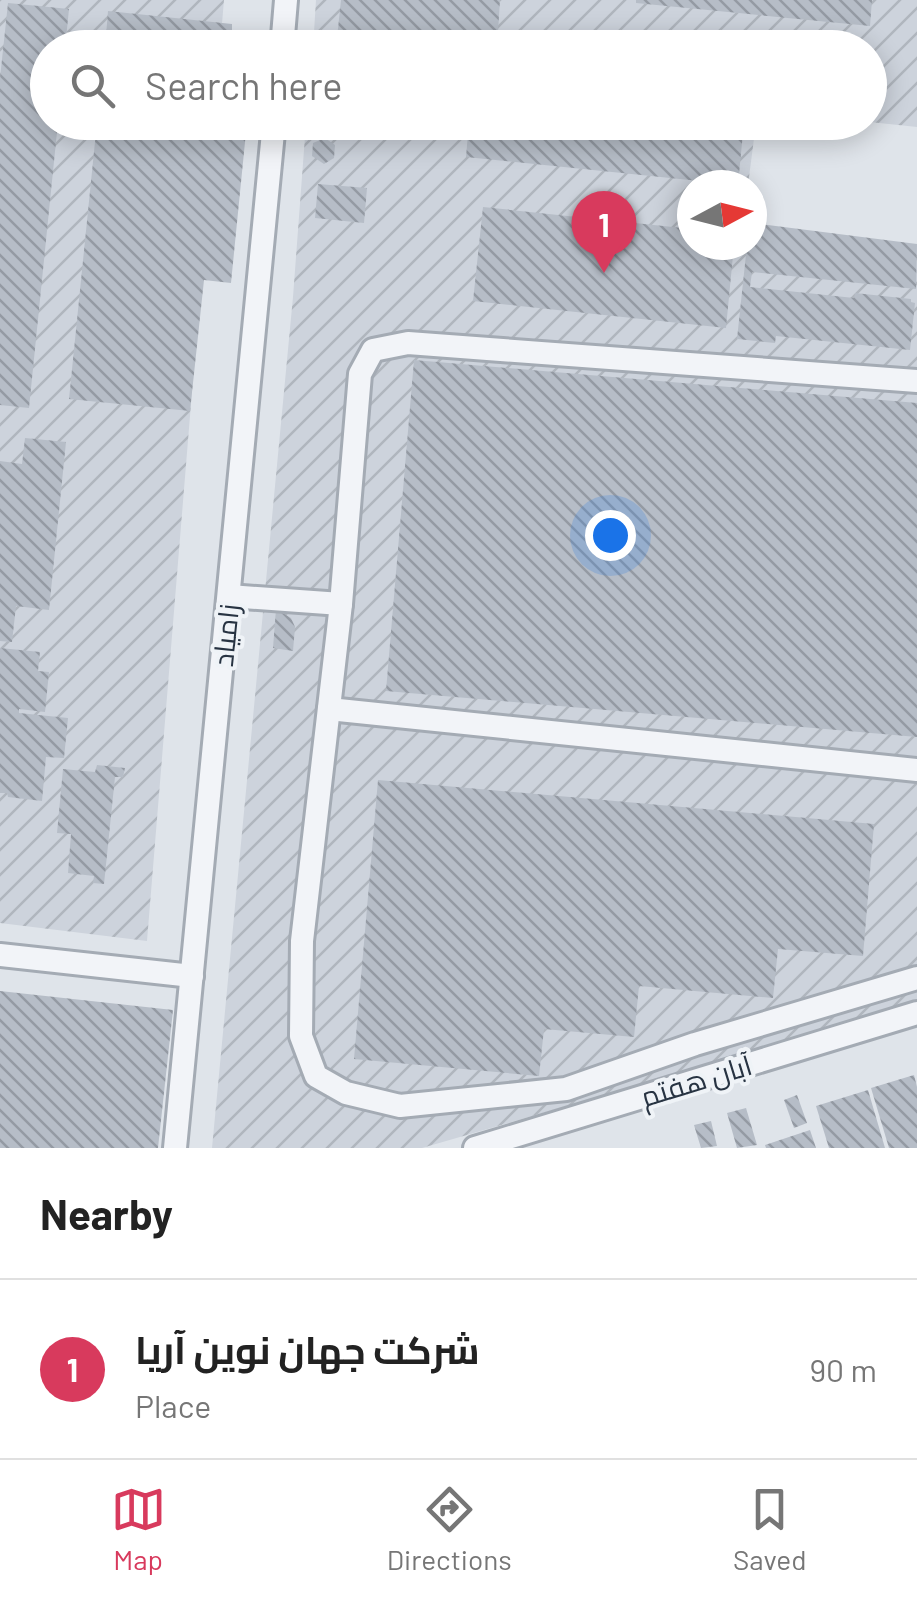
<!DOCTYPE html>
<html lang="en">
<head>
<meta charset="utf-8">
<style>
  :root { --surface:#fff; --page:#f2f2f2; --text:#222; --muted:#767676; --line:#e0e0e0; --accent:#d83a5d }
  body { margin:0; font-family:Barlow,Cairo,sans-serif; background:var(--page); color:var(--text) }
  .compass { position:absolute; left:677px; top:170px; width:90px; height:90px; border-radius:50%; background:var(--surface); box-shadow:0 5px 25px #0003; rotate:83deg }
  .you { position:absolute; left:610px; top:535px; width:35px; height:35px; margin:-25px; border:8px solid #fff; border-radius:50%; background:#1a73e8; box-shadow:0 0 0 15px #1a73e833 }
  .badge { display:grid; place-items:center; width:65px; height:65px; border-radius:50%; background:var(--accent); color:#fff; font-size:32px; font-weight:700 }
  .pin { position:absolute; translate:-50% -82px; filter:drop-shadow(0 2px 5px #0008) }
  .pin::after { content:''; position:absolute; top:52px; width:35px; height:30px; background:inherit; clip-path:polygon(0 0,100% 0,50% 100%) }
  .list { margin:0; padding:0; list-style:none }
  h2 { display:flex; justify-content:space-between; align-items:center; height:130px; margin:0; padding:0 40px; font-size:42px }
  h2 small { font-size:32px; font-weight:400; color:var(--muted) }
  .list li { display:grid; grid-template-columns:65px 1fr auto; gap:30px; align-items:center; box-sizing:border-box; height:180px; padding:0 40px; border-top:2px solid var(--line) }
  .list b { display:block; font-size:38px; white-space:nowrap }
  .list p { margin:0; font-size:32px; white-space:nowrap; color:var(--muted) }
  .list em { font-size:32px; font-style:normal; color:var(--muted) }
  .icon { flex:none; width:55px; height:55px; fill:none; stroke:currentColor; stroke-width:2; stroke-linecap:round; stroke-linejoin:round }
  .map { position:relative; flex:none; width:917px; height:1148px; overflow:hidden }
  .search { position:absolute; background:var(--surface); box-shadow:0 5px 25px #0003; left:30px; right:30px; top:30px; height:110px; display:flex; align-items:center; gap:25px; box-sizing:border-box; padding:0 35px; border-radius:55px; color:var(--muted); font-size:38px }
  .sheet { height:310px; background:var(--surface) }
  nav { display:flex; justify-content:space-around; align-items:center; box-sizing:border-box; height:140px; border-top:2px solid var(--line); background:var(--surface); font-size:28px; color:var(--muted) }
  nav a { display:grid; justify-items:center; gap:5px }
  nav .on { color:var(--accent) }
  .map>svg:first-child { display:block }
  .industrial { fill:url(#industrial-furrows) }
  .building { fill:url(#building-back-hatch) }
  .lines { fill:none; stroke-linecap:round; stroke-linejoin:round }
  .minor-casing { stroke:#a4abb4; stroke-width:28 }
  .minor { stroke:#f2f4f8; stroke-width:22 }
  .labels { text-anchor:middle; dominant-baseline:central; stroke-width:8; stroke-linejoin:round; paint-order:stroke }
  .street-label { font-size:28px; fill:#273342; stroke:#eff3f7 }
</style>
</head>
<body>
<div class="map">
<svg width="917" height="1148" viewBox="0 0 917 1148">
  <defs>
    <pattern id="industrial-furrows" width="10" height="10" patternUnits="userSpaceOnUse" patternTransform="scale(2.5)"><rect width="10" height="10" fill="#cdd3dc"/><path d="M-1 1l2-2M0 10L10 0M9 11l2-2" fill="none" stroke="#b0b6be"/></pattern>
    <pattern id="building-back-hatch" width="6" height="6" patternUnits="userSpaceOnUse" patternTransform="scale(2.5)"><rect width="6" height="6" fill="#b6bdc7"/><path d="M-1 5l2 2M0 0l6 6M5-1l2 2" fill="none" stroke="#949aa3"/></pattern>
  </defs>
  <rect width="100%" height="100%" fill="#dfe4ea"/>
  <!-- industrial -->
  <g class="industrial">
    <path d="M0 0H224L220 47 48 48V122L214 123 147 941 0 923Z"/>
    <path d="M316 0H917V127L870 122V48H313Z"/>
    <path d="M306 123H756L748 185H692V245H752V229L917 246V1004L422 1148H212L293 297Z"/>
  </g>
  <!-- building -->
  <g class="building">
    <path d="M341 0H500L497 48H445L337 38Z"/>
    <path d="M636 0H872L870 26 636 3Z"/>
    <path d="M8 3 69 9 65 48H48V122H58L29 408 0 405V78Z"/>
    <path d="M108 11 232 24V30L257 33 255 48H105Z"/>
    <path d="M97 122H247L231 283 204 280 190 411 69 399Z"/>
    <path d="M469 122H744L738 185 466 157Z"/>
    <path d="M325 138 335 145 334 158 324 164 312 156 313 143Z"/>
    <path d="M318 184 367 188 364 223 315 218Z"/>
    <path d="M483 207 692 229V245H734L726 328 473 301Z"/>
    <path d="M752 223 917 244 916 289 752 272 750 287 854 298 855 293 911 299V302L915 303 910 350 776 336 775 343 737 339 747 245H752Z"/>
    <path d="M414 360 917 403V737L386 691Z"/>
    <path d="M25 438 66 442 49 610 16 606 12 642 0 641V461L22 464Z"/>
    <path d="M276 609 291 618 295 627 293 651 273 648Z"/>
    <path d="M0 648 40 652 38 671 49 672 45 712 19 709V713L68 718 64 758 46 757 42 801 8 797 7 793H0Z"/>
    <path d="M97 765 125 768 123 777H115L104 884 93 883 94 876 68 873 71 834 57 833 63 769 95 772Z"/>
    <path d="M378 780 874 824 863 956 778 949 773 998 639 986 634 1037 544 1029 539 1076 354 1059Z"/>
    <path d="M0 991 173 1010 158 1148H0Z"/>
    <path d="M914 1075 917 1087V1148H889L871 1088Z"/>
    <path d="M868 1090 885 1148H829L816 1106Z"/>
    <path d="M797 1095 807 1123 794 1128 784 1100Z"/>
    <path d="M746 1108 757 1145 737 1148 727 1113Z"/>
    <path d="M711 1121 717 1146 701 1148 694 1125Z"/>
    <path d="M810 1130 816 1148H766L765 1145Z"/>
  </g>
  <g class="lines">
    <!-- minor casing -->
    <g class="minor-casing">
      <g id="minor">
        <path d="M282 48 286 0"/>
        <path d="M917 381 408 343 373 350 360 374 341 604 302 941 301 1036 316 1076 346 1093 400 1106 566 1089 695 1044 917 978"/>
        <path d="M229 596 341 604"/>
        <path d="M329 709 917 770"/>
        <path d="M0 955 192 976"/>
        <path d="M175 1148 274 122"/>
        <path d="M475 1148 917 1013"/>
      </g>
    </g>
    <!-- minor -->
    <use href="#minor" class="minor"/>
  </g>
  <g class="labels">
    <!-- street labels -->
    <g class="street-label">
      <text transform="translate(225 635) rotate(-84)">زامیاد</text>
      <text transform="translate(696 1080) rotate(-17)">آبان هفتم</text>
    </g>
  </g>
</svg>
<svg class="compass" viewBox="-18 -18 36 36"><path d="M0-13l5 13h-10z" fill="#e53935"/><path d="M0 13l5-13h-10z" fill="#767676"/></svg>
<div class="you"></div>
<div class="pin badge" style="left:604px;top:273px">1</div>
<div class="search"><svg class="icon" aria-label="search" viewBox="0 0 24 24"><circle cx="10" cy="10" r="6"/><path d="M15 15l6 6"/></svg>Search here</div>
</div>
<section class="sheet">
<h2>Nearby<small></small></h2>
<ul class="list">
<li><span class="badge">1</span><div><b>شرکت جهان نوین آریا</b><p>Place</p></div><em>90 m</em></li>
</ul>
</section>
<nav>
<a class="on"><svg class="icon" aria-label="map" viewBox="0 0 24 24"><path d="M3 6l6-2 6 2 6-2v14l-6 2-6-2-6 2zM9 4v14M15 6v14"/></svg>Map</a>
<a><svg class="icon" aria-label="directions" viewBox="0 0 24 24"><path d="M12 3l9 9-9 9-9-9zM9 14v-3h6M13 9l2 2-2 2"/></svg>Directions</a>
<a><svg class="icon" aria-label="saved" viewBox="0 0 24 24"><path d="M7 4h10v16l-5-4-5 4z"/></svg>Saved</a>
</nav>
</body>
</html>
